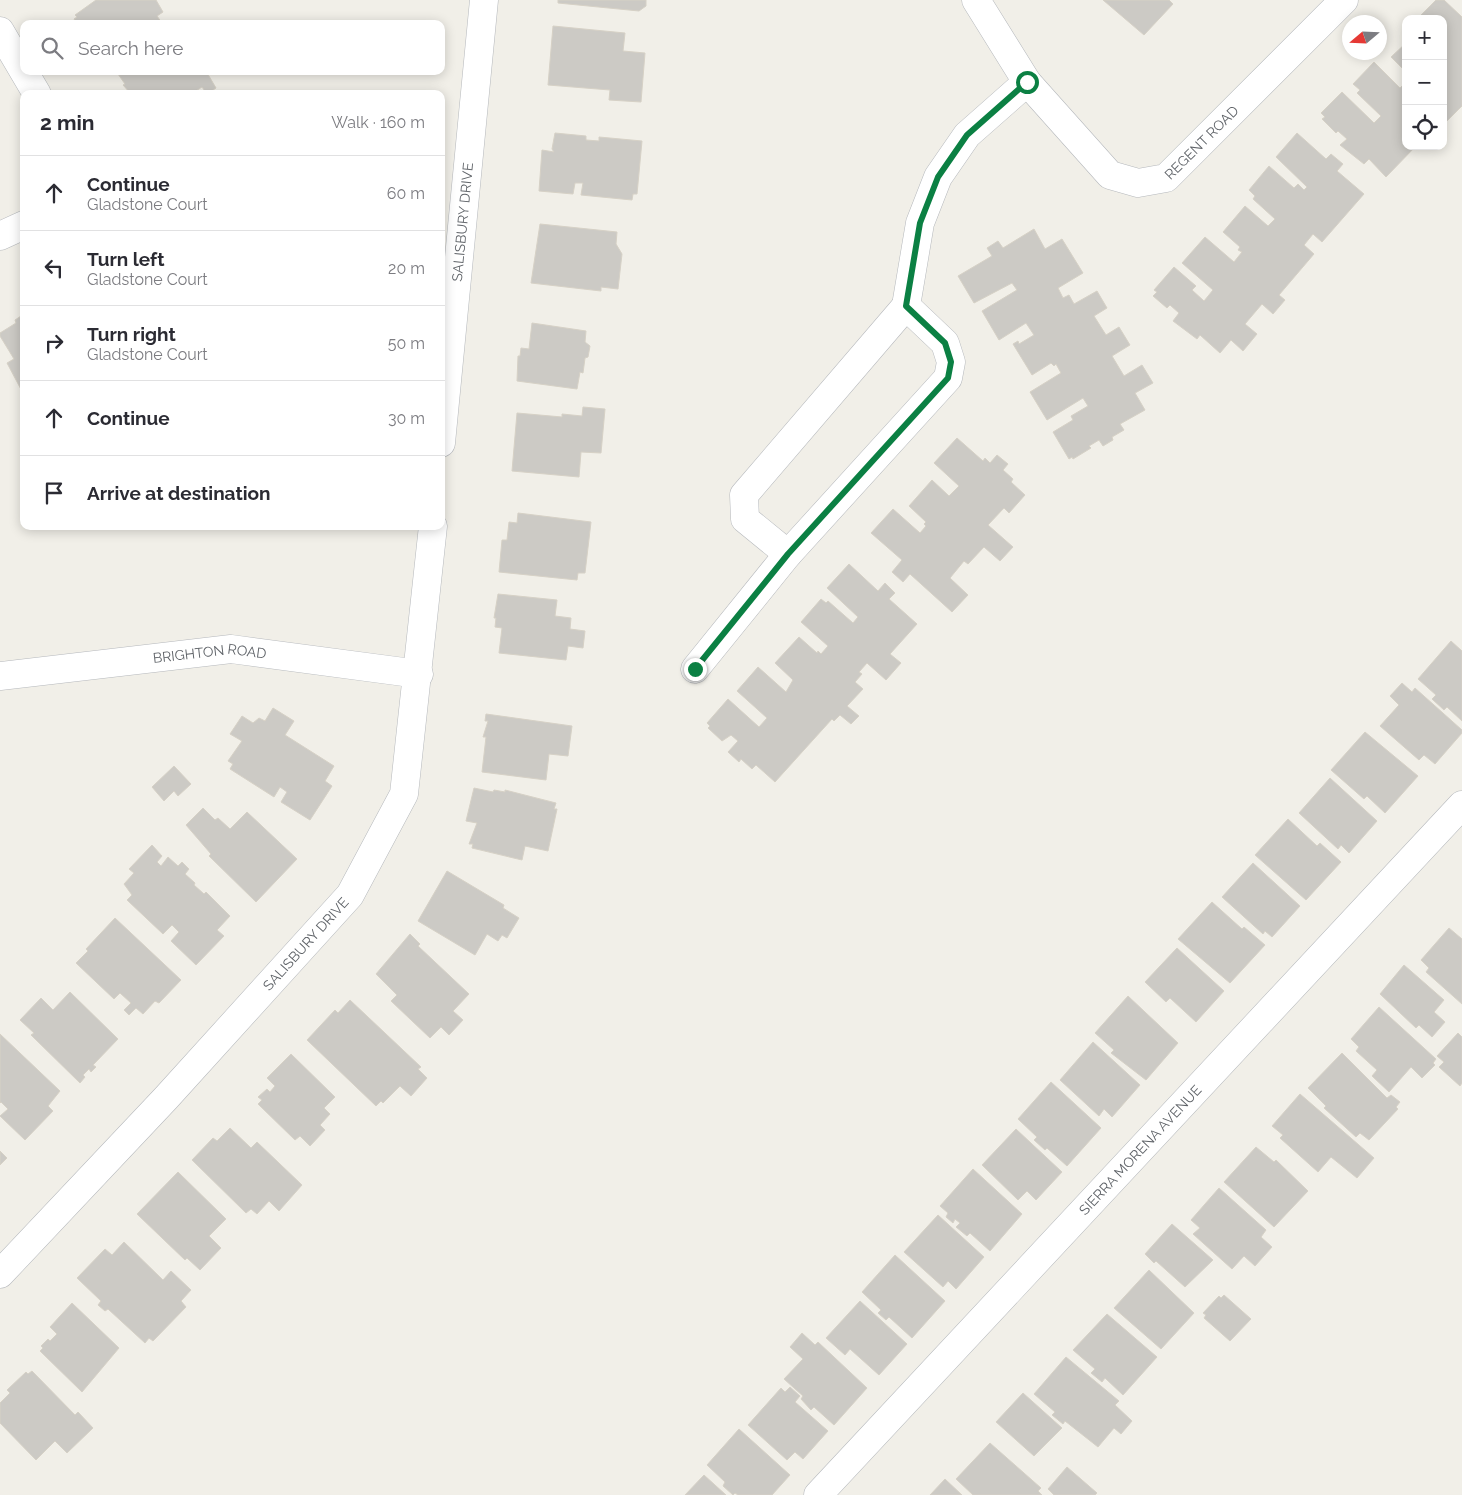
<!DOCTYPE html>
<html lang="en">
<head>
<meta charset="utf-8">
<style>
  :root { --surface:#fff; --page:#f2f2f3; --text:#2b2b33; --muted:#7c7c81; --line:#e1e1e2 }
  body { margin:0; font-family:Raleway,sans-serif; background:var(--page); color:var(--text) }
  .controls { position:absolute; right:15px; top:15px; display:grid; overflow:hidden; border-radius:10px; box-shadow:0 2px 12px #0003 }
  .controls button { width:45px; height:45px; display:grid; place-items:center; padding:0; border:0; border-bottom:1px solid var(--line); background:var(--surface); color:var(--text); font:25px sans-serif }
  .compass { position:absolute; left:1342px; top:15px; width:45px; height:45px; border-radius:50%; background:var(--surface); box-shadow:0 2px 12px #0003; rotate:251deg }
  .stop { position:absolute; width:15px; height:15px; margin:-11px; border:4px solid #0b8043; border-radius:50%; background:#fff }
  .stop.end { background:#0b8043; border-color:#fff; box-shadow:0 1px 5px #0008 }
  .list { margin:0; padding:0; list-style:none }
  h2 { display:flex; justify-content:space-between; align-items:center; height:65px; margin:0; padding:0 20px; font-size:21px }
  h2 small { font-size:16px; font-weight:400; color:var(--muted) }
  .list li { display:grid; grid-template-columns:32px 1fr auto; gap:15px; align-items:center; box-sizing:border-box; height:75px; padding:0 20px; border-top:1px solid var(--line) }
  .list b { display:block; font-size:19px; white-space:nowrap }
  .list p { margin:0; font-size:16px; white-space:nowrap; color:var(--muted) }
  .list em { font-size:16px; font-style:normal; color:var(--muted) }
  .icon { flex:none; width:28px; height:28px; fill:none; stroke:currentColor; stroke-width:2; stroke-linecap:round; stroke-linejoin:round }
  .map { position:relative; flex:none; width:1462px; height:1495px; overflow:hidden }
  .search { position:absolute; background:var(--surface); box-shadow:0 2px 12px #0003; left:20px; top:20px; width:425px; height:55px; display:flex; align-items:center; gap:12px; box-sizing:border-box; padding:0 18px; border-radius:10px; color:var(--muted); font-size:19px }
  .panel { position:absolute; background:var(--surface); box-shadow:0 2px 12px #0003; left:20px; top:90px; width:425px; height:440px; border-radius:10px }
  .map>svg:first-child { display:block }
  .building { fill:#cccac5; stroke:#d6d1c6 }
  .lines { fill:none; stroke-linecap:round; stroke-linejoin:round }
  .minor-casing { stroke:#b5b8bc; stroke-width:29 }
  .minor { stroke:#fff; stroke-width:28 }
  .route { stroke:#0b8043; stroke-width:6 }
  .labels { text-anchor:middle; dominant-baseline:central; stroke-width:5; stroke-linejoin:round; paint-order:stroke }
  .street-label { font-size:14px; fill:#5f6368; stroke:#fff }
</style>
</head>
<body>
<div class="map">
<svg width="1462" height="1495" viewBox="0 0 1462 1495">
  <rect width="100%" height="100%" fill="#f1efe8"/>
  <!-- building -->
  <g class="building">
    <path d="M96 0H156L163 12 157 16 162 23 77 24 74 19 77 17 75 15Z"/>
    <path d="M558 0H646V6L639 11 558 3Z"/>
    <path d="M1103 0H1169L1173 4 1144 35Z"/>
    <path d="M1436 0H1444L1462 17V106L1446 122 1443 120V19L1419 17Z"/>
    <path d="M553 26 625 33 623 51 645 53 641 102 609 100 610 90 548 85Z"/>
    <path d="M1406 43V72L1391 57Z"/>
    <path d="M1374 62 1400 88 1406 82V146H1416L1386 177 1369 159 1364 164 1340 145 1347 139 1338 131 1336 133 1322 119 1325 117 1321 113 1342 92 1374 123 1381 116 1357 93 1360 90 1353 84Z"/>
    <path d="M119 71H206L216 88 207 94 202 87 191 94H131L123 85 125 84 118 74Z"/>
    <path d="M555 133 586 136V140L599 141V137L642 141 637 194H633L632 200 581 195 583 183H575L573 194 539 191 542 150 554 152 552 149Z"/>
    <path d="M1297 133 1326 159 1331 154 1343 164 1337 171 1364 194 1322 242 1313 234 1304 245 1314 254 1279 295 1285 300 1273 314 1262 304 1245 324 1257 334 1243 351 1231 340 1220 353 1200 335 1197 339 1173 321 1179 313 1170 305 1167 308 1153 296 1157 292 1154 290 1174 267 1196 286 1192 290 1204 301 1213 290 1182 263 1205 237 1234 262 1242 252 1238 250 1240 247 1223 232 1245 206 1268 226 1275 219 1253 199 1255 196 1249 190 1269 166 1294 188 1298 184 1304 190 1307 187 1276 157Z"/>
    <path d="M540 224 617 232 616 244 622 254 618 289 601 287V291L531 283Z"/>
    <path d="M1034 229 1045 249 1062 239 1083 273 1058 288 1063 298 1069 295 1074 304 1097 291 1107 308 1094 316 1106 335 1119 327 1130 345 1112 356 1124 376 1142 365 1153 383 1135 393 1145 410 1120 424 1124 430 1112 437 1113 440 1103 446 1099 440 1089 446 1091 448 1073 459 1072 457 1069 459 1053 432 1073 420 1071 416 1088 406 1083 398 1047 420 1030 392 1061 373 1056 364 1054 366 1051 363 1032 375 1013 344 1018 341 1019 344 1034 335 1026 323 999 340 982 311 1017 290 1012 283 974 303 958 276 992 256 987 248 998 241 1003 248Z"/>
    <path d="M24 314V395L7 363 14 359 0 336V333L16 323 15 320Z"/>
    <path d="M532 323 586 331 585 342 590 346 588 357 585 358 583 373 580 372 577 389 517 381 518 356H520L521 348 529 349Z"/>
    <path d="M583 407 605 409 601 453 581 452 579 477 512 471 517 413 562 417V414L582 416Z"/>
    <path d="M957 438 983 461 985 458 990 463 997 455 1008 464 1003 470 1013 479 1011 482 1025 495 1009 513 1004 508 988 525 1013 547 1000 561 984 547 968 564 964 561 950 578 968 595 952 612 910 574 903 582 892 572 902 560 871 533 893 509 920 533 926 526 924 524 926 522 909 506 932 480 949 496 959 486 934 463Z"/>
    <path d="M518 513 591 522 585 573H578L577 580 499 572 502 540H507L509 522 517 523Z"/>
    <path d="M849 564 878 591 885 583 895 593 889 599 917 624 890 654 901 663 886 680 867 663 859 672 862 674 855 682 863 689 847 706 859 716 851 724 840 715 834 721 832 719 775 782 756 765 752 769 741 759 739 762 728 752 738 741 731 735 722 741 708 728 710 726 707 723 728 699 759 727 767 718 737 691 758 667 786 692 793 680 775 663 799 637 817 653 818 651 821 654 828 646 801 622 821 599 826 603 828 601 853 623 858 617 827 588Z"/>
    <path d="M498 594 557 600 555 616 571 618 570 629 585 631 583 648 568 646 566 660 499 653 502 628 495 627 496 618H494Z"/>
    <path d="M1451 641 1462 651V721L1447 707 1444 710 1432 699 1436 695 1418 679Z"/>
    <path d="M1402 683 1412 692 1415 688 1462 730V733L1435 764 1424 755 1419 760 1380 726 1399 705 1390 696Z"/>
    <path d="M273 708 294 721 285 735 334 766 325 781 332 786 310 820 281 802 287 792 280 787 274 797 230 769 233 764 228 761 242 741 230 734 242 716 253 723 259 718 265 721Z"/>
    <path d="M486 714 572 726 568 756 549 754 546 780 482 772 486 737H483L488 721H485Z"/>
    <path d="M1365 732 1418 776 1385 813 1367 796 1364 799 1331 770Z"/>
    <path d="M174 766 191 784 178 796 174 791 164 801 152 787Z"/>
    <path d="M1330 778 1377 821 1349 853 1341 845 1338 849 1299 813Z"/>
    <path d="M474 788 493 792 494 790 505 792V790L556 803 554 809H557L548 851 525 846 522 860 472 848 473 844H469L477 823 466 821Z"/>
    <path d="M203 808 215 820 218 818 230 829 247 812 297 859 256 902 209 856 211 854 186 825Z"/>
    <path d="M1288 819 1317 846 1320 843 1341 862 1306 900 1255 855Z"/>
    <path d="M152 845 162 856 157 862 161 866 168 857 178 866 182 862 189 869 185 874 195 883 194 885 204 894 206 892 230 916 217 930 224 936 196 965 171 941 179 932 172 925 163 934 127 900 132 895 124 884 134 873 129 869Z"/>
    <path d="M1253 863 1300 906 1272 937 1265 931 1263 934 1222 897Z"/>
    <path d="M447 871 504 905 503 908 519 918 507 938 502 935 498 941 487 934 475 955 418 921Z"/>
    <path d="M1212 902 1242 929 1244 927 1265 945 1230 983 1178 939Z"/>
    <path d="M115 918 181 980 159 1003 155 1001 143 1014 136 1008 129 1015 124 1010 131 1003 120 993 114 999 76 963 88 951 86 949Z"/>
    <path d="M1449 928 1462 939V1004L1426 972 1429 968 1421 960Z"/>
    <path d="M410 934 420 944 418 946 469 994 453 1011 463 1020 449 1035 441 1027 430 1038 391 1001 397 995 376 974Z"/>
    <path d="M1177 948 1224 991 1196 1022 1170 998 1166 1002 1145 982Z"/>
    <path d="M1404 965 1444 1000 1434 1012 1445 1022 1432 1037 1419 1025 1416 1028 1380 994Z"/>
    <path d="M70 992 118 1039 93 1065 96 1067 91 1072 89 1069 83 1075 85 1077 80 1083 31 1035 34 1033 20 1020 41 998 53 1010Z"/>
    <path d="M1128 996 1178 1043 1146 1080 1111 1053 1114 1050 1095 1033Z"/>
    <path d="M350 1000 421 1067 418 1069 427 1078 411 1096 400 1086 383 1103 381 1101 376 1106 307 1040 335 1010 338 1013Z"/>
    <path d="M1379 1007 1436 1059 1433 1063 1435 1065 1422 1078 1411 1067 1389 1092 1372 1076 1377 1070 1356 1051 1359 1047 1351 1039Z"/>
    <path d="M1458 1033 1462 1037V1083L1460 1086 1439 1067 1444 1062 1437 1056Z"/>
    <path d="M0 1034 60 1091 48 1106 53 1111 25 1140 0 1116 8 1109 1 1102 0 1103Z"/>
    <path d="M1093 1042 1140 1085 1112 1117 1104 1109 1099 1116 1060 1080Z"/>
    <path d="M1342 1053 1387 1098 1391 1095 1400 1102 1396 1107 1398 1109 1369 1140 1360 1133 1356 1137 1324 1108 1326 1106 1308 1088Z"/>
    <path d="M291 1054 335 1097 324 1108 330 1114 320 1125 325 1130 310 1146 300 1136 295 1140 258 1104 262 1100 258 1097 267 1089 270 1092 275 1086 267 1078Z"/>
    <path d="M1051 1082 1101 1128 1067 1166 1047 1148 1045 1150 1034 1140 1037 1137 1018 1119Z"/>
    <path d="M1300 1094 1374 1158 1357 1178 1331 1157 1318 1172 1280 1138 1283 1135 1272 1126Z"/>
    <path d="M230 1128 251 1148 257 1142 302 1185 279 1211 269 1201 257 1214 251 1209 246 1213 192 1160 213 1138 217 1141Z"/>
    <path d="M1016 1129 1062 1172 1036 1200 1027 1191 1018 1200 982 1165Z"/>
    <path d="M1256 1147 1274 1162 1276 1160 1308 1191 1274 1227 1224 1182Z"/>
    <path d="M0 1151 7 1158 0 1165Z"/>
    <path d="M973 1169 1022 1214 990 1251 970 1233 967 1236 956 1227 960 1223 955 1219 953 1223 946 1217 948 1213 940 1206Z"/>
    <path d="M178 1172 226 1219 209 1236 221 1248 200 1270 187 1258 185 1260 137 1214Z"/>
    <path d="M1219 1188 1266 1230 1261 1237 1272 1247 1255 1266 1244 1256 1232 1269 1193 1234 1200 1228 1191 1220Z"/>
    <path d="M938 1215 984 1257 956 1289 948 1281 943 1287 904 1252Z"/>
    <path d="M1172 1224 1213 1260 1185 1287 1156 1261 1154 1263 1145 1254Z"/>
    <path d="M124 1242 163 1280 171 1271 191 1290 181 1301 186 1307 153 1341 149 1338 145 1343 108 1309 105 1311 98 1305 101 1301 77 1278 105 1249 112 1255Z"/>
    <path d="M895 1255 945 1301 912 1338 889 1317 886 1320 878 1313 881 1310 862 1292Z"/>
    <path d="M1149 1270 1194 1313 1161 1349 1114 1308Z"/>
    <path d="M1224 1295 1251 1319 1230 1341 1204 1318 1206 1315 1203 1313 1219 1296 1221 1298Z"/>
    <path d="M860 1301 907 1344 879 1375 850 1349 845 1355 826 1338Z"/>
    <path d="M72 1303 119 1348 82 1392 40 1351 43 1348 41 1346 48 1339 50 1341 57 1334 50 1327Z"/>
    <path d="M1107 1314 1157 1357 1123 1395 1105 1378 1102 1382 1091 1373 1095 1369 1073 1350Z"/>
    <path d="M802 1333 815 1345 818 1342 867 1388 834 1425 814 1407 811 1410 801 1399 803 1396 784 1379 803 1359 790 1347Z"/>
    <path d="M1066 1357 1119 1401 1115 1405 1132 1421 1121 1434 1114 1428 1098 1447 1065 1421 1063 1424 1052 1415 1055 1412 1034 1394Z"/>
    <path d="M32 1371 75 1415 78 1412 93 1428 67 1453 55 1441 36 1460 0 1423V1403L10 1393 7 1390 26 1372 28 1374Z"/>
    <path d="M790 1387 800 1396 795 1402 828 1431 803 1459 795 1452 787 1460 748 1425 781 1388 785 1392Z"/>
    <path d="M1023 1393 1062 1428 1034 1456 996 1422Z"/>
    <path d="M739 1429 790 1475 772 1495H738L735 1493 733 1495 723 1486 725 1482 707 1465Z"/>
    <path d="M990 1443 1041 1488 1038 1491 1042 1495H973L956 1479Z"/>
    <path d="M1067 1467 1097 1493 1095 1495H1054L1048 1489Z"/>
    <path d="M704 1475 726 1495H685Z"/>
    <path d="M945 1479 962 1495H930Z"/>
  </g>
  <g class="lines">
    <!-- minor casing -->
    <g class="minor-casing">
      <g id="minor">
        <path id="s1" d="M976 0 1027 82 1110 175 1138 183 1166 178 1344 0"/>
        <path d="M0 31 37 94"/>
        <path d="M0 236 24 225"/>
        <path id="s2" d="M441 443 484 0"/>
        <path d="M788 554 745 519 744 495 906 306"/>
        <path d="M695 669 788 554 948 378 951 362 945 343 906 306 920 223 938 177 967 135 1027 82"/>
        <path id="s3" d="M0 676 231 649 419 674"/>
        <path id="s4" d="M0 1274 166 1098 350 895 404 794 433 526"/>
        <path id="s5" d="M818 1495 1462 805"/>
      </g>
    </g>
    <!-- minor -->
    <use href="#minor" class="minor"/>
  </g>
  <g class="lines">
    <!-- route -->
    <path class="route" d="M695 669 788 554 948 378 951 362 945 343 906 306 920 223 938 177 967 135 1027 82"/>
  </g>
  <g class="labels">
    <!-- street labels -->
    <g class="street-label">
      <text stroke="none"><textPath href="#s1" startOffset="329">REGENT ROAD</textPath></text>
      <text stroke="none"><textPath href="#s2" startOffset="222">SALISBURY DRIVE</textPath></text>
      <text stroke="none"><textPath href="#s3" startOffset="211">BRIGHTON ROAD</textPath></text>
      <text stroke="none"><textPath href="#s4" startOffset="450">SALISBURY DRIVE</textPath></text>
      <text stroke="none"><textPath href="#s5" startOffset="472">SIERRA MORENA AVENUE</textPath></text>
    </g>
  </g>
</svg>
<div class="controls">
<button>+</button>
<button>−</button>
<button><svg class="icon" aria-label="locate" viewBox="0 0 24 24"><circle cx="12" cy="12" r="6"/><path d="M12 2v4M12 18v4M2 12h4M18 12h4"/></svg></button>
</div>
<svg class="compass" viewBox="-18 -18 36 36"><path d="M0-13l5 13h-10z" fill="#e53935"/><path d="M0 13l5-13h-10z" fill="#7c7c81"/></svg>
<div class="stop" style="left:1027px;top:82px"></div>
<div class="stop end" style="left:695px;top:669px"></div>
<div class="search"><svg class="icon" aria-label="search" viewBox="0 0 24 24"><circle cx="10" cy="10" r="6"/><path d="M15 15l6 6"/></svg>Search here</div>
<section class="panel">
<h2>2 min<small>Walk · 160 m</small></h2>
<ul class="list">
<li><svg class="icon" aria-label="ahead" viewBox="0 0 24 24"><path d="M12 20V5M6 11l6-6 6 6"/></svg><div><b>Continue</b><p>Gladstone Court</p></div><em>60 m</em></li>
<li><svg class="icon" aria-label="left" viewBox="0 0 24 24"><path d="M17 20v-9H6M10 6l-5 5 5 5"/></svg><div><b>Turn left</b><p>Gladstone Court</p></div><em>20 m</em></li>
<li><svg class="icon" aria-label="right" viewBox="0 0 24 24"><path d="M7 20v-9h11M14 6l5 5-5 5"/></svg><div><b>Turn right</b><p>Gladstone Court</p></div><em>50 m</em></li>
<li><svg class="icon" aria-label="ahead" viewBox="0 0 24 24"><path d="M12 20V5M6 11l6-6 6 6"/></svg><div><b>Continue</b></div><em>30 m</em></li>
<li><svg class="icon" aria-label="arrive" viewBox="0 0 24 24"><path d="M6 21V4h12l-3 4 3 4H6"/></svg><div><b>Arrive at destination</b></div></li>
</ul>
</section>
</div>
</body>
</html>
